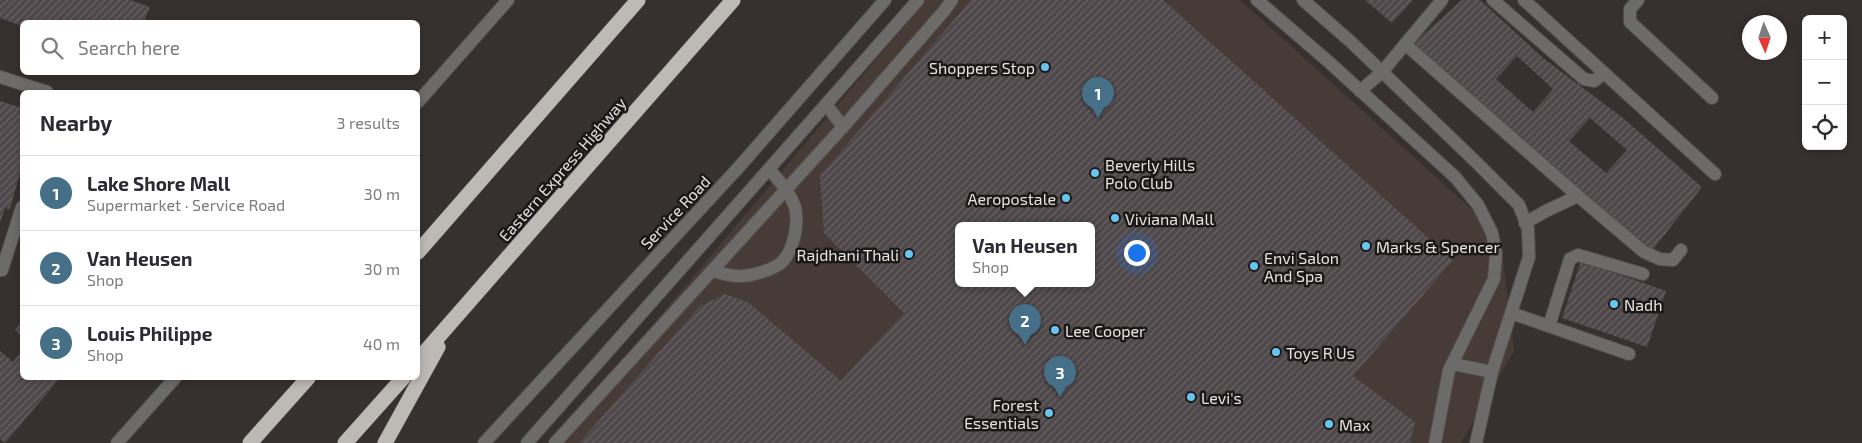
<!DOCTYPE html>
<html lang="en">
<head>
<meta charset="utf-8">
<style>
  :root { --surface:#fff; --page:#f7f7f7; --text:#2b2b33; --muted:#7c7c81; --line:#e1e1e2; --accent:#467088 }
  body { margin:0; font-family:"Exo 2",sans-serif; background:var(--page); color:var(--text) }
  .controls { position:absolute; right:15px; top:15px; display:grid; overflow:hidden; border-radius:8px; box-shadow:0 2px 8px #0003 }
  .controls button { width:45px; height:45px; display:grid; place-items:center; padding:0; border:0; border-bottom:1px solid var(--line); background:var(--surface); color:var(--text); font:25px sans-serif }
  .compass { position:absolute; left:1742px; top:15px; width:45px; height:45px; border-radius:50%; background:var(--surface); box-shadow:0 2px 8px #0003; rotate:177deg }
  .you { position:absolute; left:1136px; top:252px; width:18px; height:18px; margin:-12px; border:4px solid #fff; border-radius:50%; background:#1a73e8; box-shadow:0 0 0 8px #1a73e833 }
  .badge { display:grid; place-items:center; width:32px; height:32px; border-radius:50%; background:var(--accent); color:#fff; font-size:16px; font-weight:700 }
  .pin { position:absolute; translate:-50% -41px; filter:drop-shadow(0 1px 2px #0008) }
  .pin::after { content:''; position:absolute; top:26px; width:18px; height:15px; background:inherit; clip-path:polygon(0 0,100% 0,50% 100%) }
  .popup { position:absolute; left:955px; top:222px; width:140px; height:65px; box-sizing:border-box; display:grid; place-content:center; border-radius:8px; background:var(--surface); filter:drop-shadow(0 1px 4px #0005); font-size:16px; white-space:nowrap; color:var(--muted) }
  .popup b { font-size:19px; color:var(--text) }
  .popup::after { content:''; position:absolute; left:50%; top:100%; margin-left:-10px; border:10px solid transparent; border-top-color:var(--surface) }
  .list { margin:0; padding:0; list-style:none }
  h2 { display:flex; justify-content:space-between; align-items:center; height:65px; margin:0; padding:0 20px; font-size:21px }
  h2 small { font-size:16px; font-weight:400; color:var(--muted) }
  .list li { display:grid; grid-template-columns:32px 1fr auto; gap:15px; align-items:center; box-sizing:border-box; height:75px; padding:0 20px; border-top:1px solid var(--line) }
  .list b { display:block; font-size:19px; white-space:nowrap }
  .list p { margin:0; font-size:16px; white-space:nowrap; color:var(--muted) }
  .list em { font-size:16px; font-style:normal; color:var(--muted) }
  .icon { flex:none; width:28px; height:28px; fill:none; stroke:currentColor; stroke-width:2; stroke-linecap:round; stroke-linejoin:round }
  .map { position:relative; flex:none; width:1862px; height:443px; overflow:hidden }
  .search { position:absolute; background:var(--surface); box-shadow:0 2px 8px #0003; left:20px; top:20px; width:400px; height:55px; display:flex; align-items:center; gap:12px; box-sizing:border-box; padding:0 18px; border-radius:8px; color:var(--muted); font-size:19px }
  .panel { position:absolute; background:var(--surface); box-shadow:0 2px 8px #0003; left:20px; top:90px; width:400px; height:290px; border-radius:8px }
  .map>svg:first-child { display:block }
  .built { fill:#473b37; fill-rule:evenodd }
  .building { fill:url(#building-hatch); fill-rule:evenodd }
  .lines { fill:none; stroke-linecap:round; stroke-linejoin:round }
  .minor-casing { stroke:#524d4b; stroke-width:14 }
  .highway-casing { stroke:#524d4b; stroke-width:16 }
  .minor { stroke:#6c6b69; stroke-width:12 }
  .highway { stroke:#bdb9b4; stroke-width:15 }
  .poi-dot { fill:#67c4ef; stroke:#1b1918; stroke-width:2 }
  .labels { text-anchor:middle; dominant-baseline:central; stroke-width:5; stroke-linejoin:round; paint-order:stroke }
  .poi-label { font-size:16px; fill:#e6e3e1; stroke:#1b1918; text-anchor:start }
  .street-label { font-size:16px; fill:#e6e3e1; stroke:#1b1918 }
</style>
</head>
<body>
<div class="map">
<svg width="1862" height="443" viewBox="0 0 1862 443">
  <defs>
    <pattern id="building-hatch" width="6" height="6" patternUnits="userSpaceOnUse" patternTransform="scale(1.25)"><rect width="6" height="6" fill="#4f484a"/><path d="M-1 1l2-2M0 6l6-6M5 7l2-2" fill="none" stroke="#686264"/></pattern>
  </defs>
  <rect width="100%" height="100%" fill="#36302e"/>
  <!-- built -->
  <path class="built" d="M926 0H1240L1500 235 1514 351 1461 443H553ZM959 226H1091V284H959Z"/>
  <!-- building -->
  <g class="building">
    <path d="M0 0H130L150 7 144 22H22V26L0 18Z"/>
    <path d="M971 0H1163L1453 260 1353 376 1415 422 1410 443H579L699 307 725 294 749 303 841 381 904 313 824 233 820 176ZM959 226H1091V284H959Z"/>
    <path d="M1365 0H1413L1392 23Z"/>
    <path d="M1462 0H1480L1543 58 1623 118 1702 187 1651 252 1414 43ZM1517 56 1553 89 1533 112 1496 79ZM1590 118 1627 150 1606 173 1569 141Z"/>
    <path d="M0 101 22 108V151L21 156H22V166L10 209 5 208 0 223Z"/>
    <path d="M1581 261 1666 291 1647 347 1562 318Z"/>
    <path d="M22 321V337L15 330Z"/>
    <path d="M0 351 13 362 22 351V378H60L5 443 0 439Z"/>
  </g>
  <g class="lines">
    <!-- minor casing -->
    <g class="minor-casing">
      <g id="minor">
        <path d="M1257 0 1330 63 1455 177 1478 205 1492 233 1496 254 1494 279 1449 370 1435 443"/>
        <path d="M1303 0 1351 42 1475 161 1519 205 1528 229 1529 257 1492 372 1476 443"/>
        <path d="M1493 0 1584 79 1594 81 1604 73"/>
        <path d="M1524 0 1715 174"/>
        <path d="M1638 0 1630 9V22L1712 98"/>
        <path d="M1405 44 1578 196 1644 252 1660 259 1673 260 1681 250"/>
        <path d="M0 77 47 92"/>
        <path d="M1360 91 1382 72 1442 0"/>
        <path d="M418 102 508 0"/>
        <path d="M826 104 843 127"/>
        <path d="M1525 223 1546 211 1578 196"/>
        <path d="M0 270H2L22 207"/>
        <path d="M712 271C721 273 733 277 742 276 754 275 773 270 782 262 794 250 799 223 795 207 790 192 779 181 769 169"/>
        <path d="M1511 313 1629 354"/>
        <path d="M1549 326 1570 259 1578 255 1643 274"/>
        <path d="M1453 364 1492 372"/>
        <path d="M117 443 175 378"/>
        <path d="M484 443 739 167 885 0"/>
        <path d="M527 443 918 0"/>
        <path d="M555 443 843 127 944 11 952 0"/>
      </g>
    </g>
    <!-- highway casing -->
    <g class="highway-casing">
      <g id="highway">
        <path d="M418 252 638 0"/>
        <path d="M418 360 733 0"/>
        <path d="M250 443 308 378"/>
        <path d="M345 443 403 378"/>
        <path d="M385 443 438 347"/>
      </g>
    </g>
    <!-- minor -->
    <use href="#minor" class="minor"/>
    <!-- highway -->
    <use href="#highway" class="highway"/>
  </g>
  <!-- markers -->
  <g class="poi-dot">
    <circle cx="1045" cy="67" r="5"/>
    <circle cx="1095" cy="173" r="5"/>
    <circle cx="1066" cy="198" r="5"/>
    <circle cx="1115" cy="218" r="5"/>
    <circle cx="1366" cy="246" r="5"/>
    <circle cx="909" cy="254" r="5"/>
    <circle cx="1254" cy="266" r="5"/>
    <circle cx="1614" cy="304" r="5"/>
    <circle cx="1055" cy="330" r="5"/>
    <circle cx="1276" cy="352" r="5"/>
    <circle cx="1191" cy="397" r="5"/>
    <circle cx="1049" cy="413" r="5"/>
    <circle cx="1329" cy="424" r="5"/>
  </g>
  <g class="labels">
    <!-- poi labels -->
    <g class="poi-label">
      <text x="1035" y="67" text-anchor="end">Shoppers Stop</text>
      <text x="1105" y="164">Beverly Hills<tspan x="1105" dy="18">Polo Club</tspan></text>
      <text x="1056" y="198" text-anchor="end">Aeropostale</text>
      <text x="1125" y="218">Viviana Mall</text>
      <text x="1376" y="246">Marks &amp; Spencer</text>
      <text x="899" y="254" text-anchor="end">Rajdhani Thali</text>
      <text x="1264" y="257">Envi Salon<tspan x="1264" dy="18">And Spa</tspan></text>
      <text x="1624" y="304">Nadh</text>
      <text x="1065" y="330">Lee Cooper</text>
      <text x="1286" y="352">Toys R Us</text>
      <text x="1201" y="397">Levi's</text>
      <text x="1039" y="404" text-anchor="end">Forest<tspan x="1039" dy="18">Essentials</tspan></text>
      <text x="1339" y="424">Max</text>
    </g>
    <!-- street labels -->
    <g class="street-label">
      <text transform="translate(562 169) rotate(-49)">Eastern Express Highway</text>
      <text transform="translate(675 212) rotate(-47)">Service Road</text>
    </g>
  </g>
</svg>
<div class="controls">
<button>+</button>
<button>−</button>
<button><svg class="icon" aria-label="locate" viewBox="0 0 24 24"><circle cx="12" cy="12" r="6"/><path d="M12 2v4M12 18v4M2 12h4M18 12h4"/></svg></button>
</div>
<svg class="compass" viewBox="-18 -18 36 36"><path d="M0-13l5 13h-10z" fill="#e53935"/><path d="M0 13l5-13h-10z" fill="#7c7c81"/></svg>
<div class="you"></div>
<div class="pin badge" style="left:1098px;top:118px">1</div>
<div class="pin badge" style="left:1025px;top:345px">2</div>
<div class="popup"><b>Van Heusen</b>Shop</div>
<div class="pin badge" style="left:1060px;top:397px">3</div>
<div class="search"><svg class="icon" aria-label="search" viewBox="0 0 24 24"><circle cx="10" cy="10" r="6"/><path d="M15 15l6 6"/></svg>Search here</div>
<section class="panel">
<h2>Nearby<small>3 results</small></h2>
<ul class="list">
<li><span class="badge">1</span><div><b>Lake Shore Mall</b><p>Supermarket · Service Road</p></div><em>30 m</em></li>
<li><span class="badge">2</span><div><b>Van Heusen</b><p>Shop</p></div><em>30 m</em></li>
<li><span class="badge">3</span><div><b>Louis Philippe</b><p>Shop</p></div><em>40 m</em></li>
</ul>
</section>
</div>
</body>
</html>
